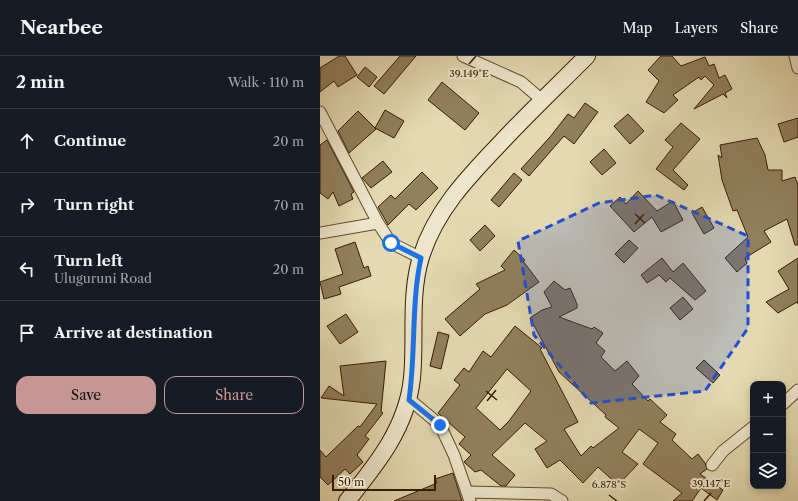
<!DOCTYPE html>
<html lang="en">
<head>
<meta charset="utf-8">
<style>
  :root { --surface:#171b24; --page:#20242c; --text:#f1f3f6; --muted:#9ea1a6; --line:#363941; --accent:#c59692 }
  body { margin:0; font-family:"Libre Caslon Text",serif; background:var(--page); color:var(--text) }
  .controls { position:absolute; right:12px; bottom:12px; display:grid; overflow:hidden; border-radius:8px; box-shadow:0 2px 6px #0003 }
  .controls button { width:36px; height:36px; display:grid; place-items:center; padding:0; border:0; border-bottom:1px solid var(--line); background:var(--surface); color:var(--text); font:20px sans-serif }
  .scale { position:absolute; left:12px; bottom:10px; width:104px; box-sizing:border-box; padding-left:4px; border:2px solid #371d03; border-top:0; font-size:11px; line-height:14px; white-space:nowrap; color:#371d03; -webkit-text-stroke:3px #ede6cc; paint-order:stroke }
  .stop { position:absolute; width:12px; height:12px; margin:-9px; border:3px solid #1a73e8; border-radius:50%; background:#fff }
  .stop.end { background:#1a73e8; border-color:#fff; box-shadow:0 1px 4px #0008 }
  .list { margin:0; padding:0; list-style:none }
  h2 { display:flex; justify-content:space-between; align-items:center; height:52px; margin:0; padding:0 16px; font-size:17px }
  h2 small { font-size:13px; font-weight:400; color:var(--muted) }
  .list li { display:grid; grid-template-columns:26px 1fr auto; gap:12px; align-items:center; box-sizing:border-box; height:64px; padding:0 16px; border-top:1px solid var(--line) }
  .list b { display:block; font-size:15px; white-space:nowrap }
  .list p { margin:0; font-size:13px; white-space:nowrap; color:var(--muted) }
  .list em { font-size:13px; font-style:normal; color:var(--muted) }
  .actions { display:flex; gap:8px; padding:12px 16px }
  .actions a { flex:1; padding:9px 0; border:1px solid var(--accent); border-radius:12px; text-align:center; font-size:14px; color:var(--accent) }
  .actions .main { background:var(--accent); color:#111 }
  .icon { flex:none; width:22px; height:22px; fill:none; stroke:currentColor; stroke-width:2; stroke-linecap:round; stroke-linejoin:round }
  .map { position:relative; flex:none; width:478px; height:445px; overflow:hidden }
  header { display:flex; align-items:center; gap:24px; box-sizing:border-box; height:56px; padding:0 20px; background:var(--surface); border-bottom:1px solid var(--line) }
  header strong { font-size:19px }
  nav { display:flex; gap:22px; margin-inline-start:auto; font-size:14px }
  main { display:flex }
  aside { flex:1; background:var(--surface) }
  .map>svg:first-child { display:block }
  .building { fill:#917f5d; stroke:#371d03; fill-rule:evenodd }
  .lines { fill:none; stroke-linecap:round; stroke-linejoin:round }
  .street-casing { stroke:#624c2e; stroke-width:13 }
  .secondary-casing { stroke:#371d03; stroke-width:18 }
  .street { stroke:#ede6cc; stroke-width:11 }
  .secondary { stroke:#ede6cc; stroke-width:16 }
  .route { stroke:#1a73e8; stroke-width:5 }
  .marked { fill:#1d4ed8; fill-opacity:0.2; stroke:#1d4ed8; stroke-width:3; stroke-dasharray:8 5; stroke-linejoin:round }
  .ticks { fill:none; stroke:#371d03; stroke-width:1.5 }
  .ticks-label { font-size:10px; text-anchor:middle; fill:#371d03; stroke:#ede6cc; stroke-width:4; stroke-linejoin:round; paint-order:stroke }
</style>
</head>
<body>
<header>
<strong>Nearbee</strong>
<nav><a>Map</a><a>Layers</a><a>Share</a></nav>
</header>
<main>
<aside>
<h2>2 min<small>Walk · 110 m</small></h2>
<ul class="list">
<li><svg class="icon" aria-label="ahead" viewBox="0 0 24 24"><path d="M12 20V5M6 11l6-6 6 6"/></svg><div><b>Continue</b></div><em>20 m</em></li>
<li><svg class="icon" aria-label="right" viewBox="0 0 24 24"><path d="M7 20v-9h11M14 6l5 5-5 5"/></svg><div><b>Turn right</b></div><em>70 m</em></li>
<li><svg class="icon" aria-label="left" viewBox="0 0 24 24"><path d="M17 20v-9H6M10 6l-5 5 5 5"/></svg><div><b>Turn left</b><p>Uluguruni Road</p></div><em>20 m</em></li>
<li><svg class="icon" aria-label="arrive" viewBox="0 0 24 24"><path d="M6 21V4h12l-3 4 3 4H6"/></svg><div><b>Arrive at destination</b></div></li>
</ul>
<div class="actions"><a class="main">Save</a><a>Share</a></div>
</aside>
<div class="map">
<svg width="478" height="445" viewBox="0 0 478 445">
  <rect width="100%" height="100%" fill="#e4d9b0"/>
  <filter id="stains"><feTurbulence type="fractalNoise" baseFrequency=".005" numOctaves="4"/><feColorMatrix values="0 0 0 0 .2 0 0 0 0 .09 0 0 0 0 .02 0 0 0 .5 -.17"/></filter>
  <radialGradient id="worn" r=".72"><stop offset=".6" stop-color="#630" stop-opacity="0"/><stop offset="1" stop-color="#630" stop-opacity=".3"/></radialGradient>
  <!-- building -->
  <g class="building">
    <path d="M19 0H25L37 19 18 31 14 25 0 36V12Z"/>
    <path d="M80 0H96L64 38 54 30Z"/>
    <path d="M341 0H352L361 10 385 1 389 10 394 8 399 22 405 19 412 33 405 37 407 42 403 38 374 53 394 29 385 20 381 24 379 21 353 39 358 44 344 57 326 46 339 25 328 14Z"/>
    <path d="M45 11 57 21 49 31 37 21Z"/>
    <path d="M122 26 159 57 145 74 108 44Z"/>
    <path d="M265 47 278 56 254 88 244 80 209 120 201 113 230 81 248 58 254 62Z"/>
    <path d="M65 54 84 65 74 82 55 72Z"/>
    <path d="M38 55 56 73 29 97 18 75Z"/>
    <path d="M308 58 324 75 310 88 294 70Z"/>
    <path d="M478 62V81L464 86 458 68Z"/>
    <path d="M361 67 380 83 353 114 368 129 364 134 336 113 353 91 345 84Z"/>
    <path d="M437 82 445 99 448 114H462V125L475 121 478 129V189H475L467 163 444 175 451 186 425 202 427 207 417 216 405 202 428 181 417 154 413 155 402 124 398 99 402 102 400 89Z"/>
    <path d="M7 84 34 136 31 138 33 143 19 150 13 136 8 143 0 137V89Z"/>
    <path d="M284 93 296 107 282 119 270 106Z"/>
    <path d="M63 105 72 116 51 132 42 122Z"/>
    <path d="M102 116 118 132 96 154 89 148 68 169 58 151 71 139 75 143Z"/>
    <path d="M194 117 202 124 179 151 171 144Z"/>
    <path d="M318 135 337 155 353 145 363 164 341 176 332 161 314 176 290 150 300 141 306 148Z"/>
    <path d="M382 151 394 172 384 178 372 157Z"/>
    <path d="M165 169 175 180 160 195 150 184Z"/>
    <path d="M309 184 318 192 304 207 295 198Z"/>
    <path d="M35 186 44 212 48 210 51 220 19 231 21 238 4 243 0 226 23 218 15 193Z"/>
    <path d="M194 194 205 204 203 205 219 226 187 249 165 258 140 280 125 263 160 233 156 228 185 214 181 210Z"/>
    <path d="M342 202 353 216 363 207 386 235 375 244 350 222 346 226 339 219 327 227 321 219Z"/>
    <path d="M478 202V248L477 246 458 257 446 246 469 233 458 215Z"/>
    <path d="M234 225 245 234 250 232 257 248V252L239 261 272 273 274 271 283 277 276 287 285 295 281 301 295 315 307 305 319 320 312 328 328 345 330 343 347 359 340 366 356 378 352 384 372 403 378 398 385 407 387 413 380 418 403 434 397 444 381 432 372 445H353L362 437 323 408 338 387 319 373 302 396 318 408 298 429 278 411 263 427 240 404 227 412 215 393 227 385 205 367 172 399 195 419 186 430H181L161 414 155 416 144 406 151 399 139 388 145 381 118 357 140 329 134 324 144 312 149 316 163 295 171 301 195 270 222 292 220 293 258 366 244 373 261 400 271 390 273 392 299 372 285 361 286 359 239 316 210 262 222 254 232 251 224 236ZM187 313 211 335 189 365 180 374 156 352Z"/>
    <path d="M363 241 373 253 360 264 350 252Z"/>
    <path d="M26 258 38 276 20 288 7 270Z"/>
    <path d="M118 276 129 279 121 313 110 310Z"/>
    <path d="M384 304 400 319 393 327 376 312Z"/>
    <path d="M66 305 61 356 63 357 45 380 49 383 37 399 43 406 30 418 25 413 8 429 0 421V394L6 401 38 370 40 371 57 348 1 342 9 330 24 340 20 310Z"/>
    <path d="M133 417 142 445H74L117 427 115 423Z"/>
  </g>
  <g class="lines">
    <!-- street casing -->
    <g class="street-casing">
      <g id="street">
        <path d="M143 0 201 26 222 44"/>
        <path d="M475 0 478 12"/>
        <path d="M0 56 58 167 71 187 101 202"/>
        <path d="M0 177 58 167"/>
        <path d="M89 343 120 369 134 399 150 445"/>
        <path d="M463 348 478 334"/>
        <path d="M392 409 403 395 433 371"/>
        <path d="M147 436 231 438 242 445"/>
      </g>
    </g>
    <!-- secondary casing -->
    <g class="secondary-casing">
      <path id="secondary" d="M27 445C57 408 87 371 92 322 96 282 89 240 101 201 117 150 154 115 190 77 215 51 241 26 267 0"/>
    </g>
    <!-- street -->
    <use href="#street" class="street"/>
    <!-- secondary -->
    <use href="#secondary" class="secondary"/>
  </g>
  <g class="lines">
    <!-- route -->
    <path class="route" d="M71 187 101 202C91 248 96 296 89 344L120 369"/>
  </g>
  <!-- marked area -->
  <path class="marked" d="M336 139 428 180V272L385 335 271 347 214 279 198 185 279 147Z"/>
  <!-- ticks -->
  <path class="ticks" d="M149 8 156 0M315 158 325 167M315 168 324 158M166 335 177 344M167 345 176 334M289 439 297 445M384 445 391 437"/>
  <g class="ticks-label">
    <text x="149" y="21">39.149°E</text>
    <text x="391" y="431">39.147°E</text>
    <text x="289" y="432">6.878°S</text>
  </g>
  <rect width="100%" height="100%" filter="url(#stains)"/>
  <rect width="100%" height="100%" fill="url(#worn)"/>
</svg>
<div class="controls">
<button>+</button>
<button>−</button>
<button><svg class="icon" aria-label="layers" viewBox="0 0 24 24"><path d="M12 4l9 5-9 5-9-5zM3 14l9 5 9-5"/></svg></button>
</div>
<div class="scale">50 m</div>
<div class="stop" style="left:71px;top:187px"></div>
<div class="stop end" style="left:120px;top:369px"></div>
</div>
</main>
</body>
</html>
